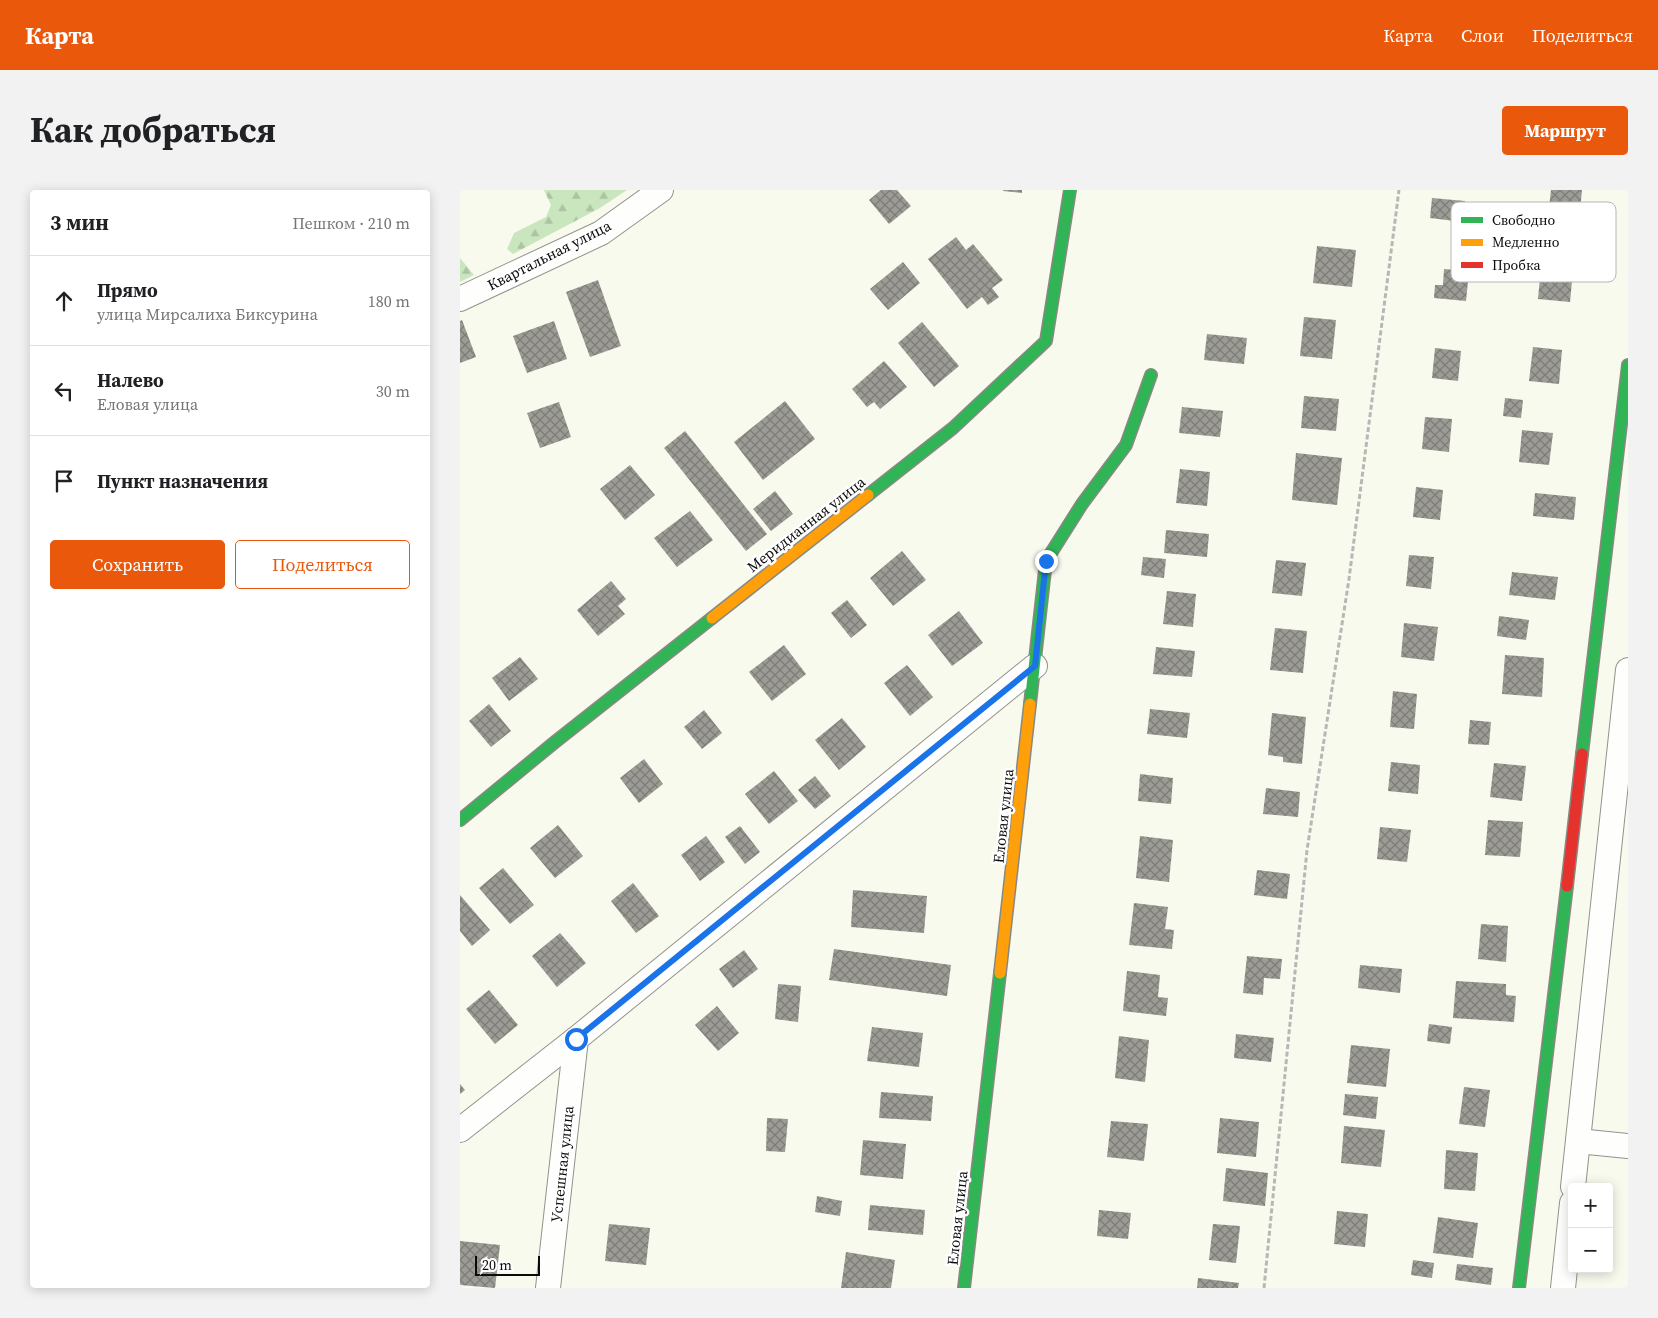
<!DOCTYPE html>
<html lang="ru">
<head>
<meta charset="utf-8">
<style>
  :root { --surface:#fff; --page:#f2f2f2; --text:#202124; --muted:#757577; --line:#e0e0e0; --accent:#ea580c }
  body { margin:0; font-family:"Source Serif 4",serif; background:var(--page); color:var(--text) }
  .controls { position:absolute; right:15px; bottom:15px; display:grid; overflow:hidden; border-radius:5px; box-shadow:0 2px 12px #0003 }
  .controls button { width:45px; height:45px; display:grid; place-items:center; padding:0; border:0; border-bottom:1px solid var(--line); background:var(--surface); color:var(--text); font:25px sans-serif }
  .scale { position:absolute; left:15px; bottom:12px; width:65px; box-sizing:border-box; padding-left:5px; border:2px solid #0b0b0b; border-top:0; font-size:14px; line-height:18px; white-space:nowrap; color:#0b0b0b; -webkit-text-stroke:4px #fff; paint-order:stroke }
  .stop { position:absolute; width:15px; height:15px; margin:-11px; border:4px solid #1a73e8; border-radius:50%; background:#fff }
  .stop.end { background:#1a73e8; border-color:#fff; box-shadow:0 1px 5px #0008 }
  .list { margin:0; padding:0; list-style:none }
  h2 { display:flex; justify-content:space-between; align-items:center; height:65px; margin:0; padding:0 20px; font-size:21px }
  h2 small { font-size:16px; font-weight:400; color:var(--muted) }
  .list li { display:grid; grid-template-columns:32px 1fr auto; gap:15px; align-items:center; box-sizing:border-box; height:90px; padding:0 20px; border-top:1px solid var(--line) }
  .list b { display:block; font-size:19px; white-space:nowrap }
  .list p { margin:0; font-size:16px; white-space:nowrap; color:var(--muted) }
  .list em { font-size:16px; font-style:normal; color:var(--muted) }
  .actions { display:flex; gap:10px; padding:15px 20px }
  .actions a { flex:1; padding:11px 0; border:1px solid var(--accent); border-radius:5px; text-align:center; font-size:18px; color:var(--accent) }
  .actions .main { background:var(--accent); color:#fff }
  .icon { flex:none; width:28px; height:28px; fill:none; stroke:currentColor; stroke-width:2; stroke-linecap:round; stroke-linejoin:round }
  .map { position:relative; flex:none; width:1168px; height:1098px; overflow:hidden; border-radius:5px }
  header { display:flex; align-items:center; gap:30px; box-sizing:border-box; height:70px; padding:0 25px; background:var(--accent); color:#fff }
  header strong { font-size:24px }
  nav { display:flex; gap:28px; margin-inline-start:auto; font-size:18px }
  .intro { display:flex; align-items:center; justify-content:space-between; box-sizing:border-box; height:120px; padding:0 30px }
  h1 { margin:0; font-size:35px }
  .button { padding:12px 22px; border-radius:5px; background:var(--accent); color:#fff; font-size:18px; font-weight:700 }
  main { display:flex; gap:30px; padding:0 30px }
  aside { flex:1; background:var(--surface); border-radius:5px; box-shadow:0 2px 12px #0003 }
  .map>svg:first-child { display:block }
  .forest { fill:url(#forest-firs) }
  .building { fill:url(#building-cross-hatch) }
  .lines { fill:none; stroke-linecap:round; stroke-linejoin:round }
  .street-casing { stroke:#92938d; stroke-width:26 }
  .fast-casing { stroke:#898984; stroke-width:14 }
  .slow-casing { stroke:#898984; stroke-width:14 }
  .jam-casing { stroke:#898984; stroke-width:14 }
  .path { stroke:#b7b7b5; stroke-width:3; stroke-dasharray:5 2.5; stroke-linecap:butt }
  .street { stroke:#fefefc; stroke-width:24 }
  .fast { stroke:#30b455; stroke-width:11 }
  .slow { stroke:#ff9f0a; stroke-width:11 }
  .jam { stroke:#e5322d; stroke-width:11 }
  .route { stroke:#1a73e8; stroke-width:6 }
  .labels { text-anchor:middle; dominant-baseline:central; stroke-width:5; stroke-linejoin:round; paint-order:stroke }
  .street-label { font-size:15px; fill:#0b0b0b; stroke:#fff }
  .key { fill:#fff; stroke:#b6b6b6; stroke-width:1 }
  .key-label { font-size:14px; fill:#0b0b0b }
</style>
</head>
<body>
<header>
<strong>Карта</strong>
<nav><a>Карта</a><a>Слои</a><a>Поделиться</a></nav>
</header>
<div class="intro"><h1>Как добраться</h1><a class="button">Маршрут</a></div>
<main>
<aside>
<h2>3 мин<small>Пешком · 210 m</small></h2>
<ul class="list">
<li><svg class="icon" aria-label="ahead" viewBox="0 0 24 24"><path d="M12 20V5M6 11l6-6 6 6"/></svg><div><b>Прямо</b><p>улица Мирсалиха Биксурина</p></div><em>180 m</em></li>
<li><svg class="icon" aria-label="left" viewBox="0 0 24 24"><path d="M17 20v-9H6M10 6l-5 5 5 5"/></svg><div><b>Налево</b><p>Еловая улица</p></div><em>30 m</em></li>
<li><svg class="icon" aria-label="arrive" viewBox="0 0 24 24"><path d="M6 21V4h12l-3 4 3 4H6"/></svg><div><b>Пункт назначения</b></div></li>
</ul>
<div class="actions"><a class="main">Сохранить</a><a>Поделиться</a></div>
</aside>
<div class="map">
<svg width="1168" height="1098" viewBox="0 0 1168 1098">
  <defs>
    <pattern id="forest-firs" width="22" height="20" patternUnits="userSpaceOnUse" patternTransform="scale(1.25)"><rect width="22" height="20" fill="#c9e6be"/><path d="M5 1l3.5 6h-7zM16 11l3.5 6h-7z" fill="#abc4a2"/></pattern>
    <pattern id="building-cross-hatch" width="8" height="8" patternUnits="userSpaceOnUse" patternTransform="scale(1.25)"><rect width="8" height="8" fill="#9c9b95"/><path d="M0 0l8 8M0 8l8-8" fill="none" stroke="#7d7d78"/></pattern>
  </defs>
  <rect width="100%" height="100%" fill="#f9faee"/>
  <!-- forest -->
  <g class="forest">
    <path d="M84 0H167L140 18 53 64 47 59 54 43 86 27 91 15Z"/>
    <path d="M0 68 14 85 0 92Z"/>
  </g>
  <!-- building -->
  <g class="building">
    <path d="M421 0H437L451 16 429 34 409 10Z"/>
    <path d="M543 0H562V3L543 1Z"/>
    <path d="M1091 0H1122L1119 30 1088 27Z"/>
    <path d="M972 8 1005 11 1003 32 970 28Z"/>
    <path d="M496 47 506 60 513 54 543 90 532 98 539 107 528 115 522 107 507 119 468 69Z"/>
    <path d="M857 56 896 60 892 97 853 93Z"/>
    <path d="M997 71 1010 72 1006 111 974 108 975 95H983L984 79 996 80Z"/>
    <path d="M443 72 460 93 428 120 410 99Z"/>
    <path d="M1081 76 1113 80 1110 112 1078 109Z"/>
    <path d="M138 90 161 156 130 167 106 102Z"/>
    <path d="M844 127 876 130 872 169 840 166Z"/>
    <path d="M2 130 16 167 0 173V131Z"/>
    <path d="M94 131 107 169 67 183 53 146Z"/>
    <path d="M462 132 499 176 474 197 438 153Z"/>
    <path d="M747 144 787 148 784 174 744 170Z"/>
    <path d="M1073 157 1102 160 1099 194 1069 191Z"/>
    <path d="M975 158 1001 161 998 191 972 188Z"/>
    <path d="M424 171 447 197 420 219 414 212 407 217 392 199Z"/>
    <path d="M844 206 879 209 876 241 841 238Z"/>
    <path d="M1045 208 1063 210 1061 228 1043 226Z"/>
    <path d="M325 211 355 249 303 290 274 252Z"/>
    <path d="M99 212 111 247 80 258 67 223Z"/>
    <path d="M722 217 763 221 760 247 719 243Z"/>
    <path d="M965 227 992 229 989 262 962 259Z"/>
    <path d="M1062 240 1093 243 1089 275 1059 272Z"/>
    <path d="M225 241 307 344 286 361 204 258Z"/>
    <path d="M836 263 882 268 877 315 832 310Z"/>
    <path d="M170 275 195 305 165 330 140 299Z"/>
    <path d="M720 279 750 282 747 316 716 313Z"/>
    <path d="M956 297 983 300 980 330 953 327Z"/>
    <path d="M315 301 333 324 311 341 293 319Z"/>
    <path d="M1075 303 1116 307 1114 330 1073 326Z"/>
    <path d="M230 321 253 350 217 377 194 348Z"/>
    <path d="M706 340 749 344 747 367 704 363Z"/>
    <path d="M442 361 466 390 433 416 410 388Z"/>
    <path d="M949 365 974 367 971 399 946 396Z"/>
    <path d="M683 367 706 369 704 388 681 385Z"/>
    <path d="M816 370 846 373 842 406 812 403Z"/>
    <path d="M1052 382 1098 387 1095 410 1049 405Z"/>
    <path d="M151 391 166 409 158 416 165 424 138 446 117 420Z"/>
    <path d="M707 401 736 404 733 437 703 434Z"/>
    <path d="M387 410 407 435 391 448 371 423Z"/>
    <path d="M499 421 523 453 492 476 468 445Z"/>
    <path d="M1039 426 1069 430 1066 450 1037 446Z"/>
    <path d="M944 433 978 437 974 471 941 467Z"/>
    <path d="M815 438 847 441 843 483 810 480Z"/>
    <path d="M324 455 346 484 312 511 289 482Z"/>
    <path d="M696 457 735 461 732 487 693 484Z"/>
    <path d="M1045 465 1084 468 1082 507 1042 504Z"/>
    <path d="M60 467 78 489 49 511 32 488Z"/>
    <path d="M447 475 473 507 450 526 424 493Z"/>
    <path d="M933 501 957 504 954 539 930 537Z"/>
    <path d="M29 514 51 541 31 557 9 531Z"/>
    <path d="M690 519 730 523 727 548 687 544Z"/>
    <path d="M244 520 262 543 242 559 224 537Z"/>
    <path d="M812 523 846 527 842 574 823 572V567L808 565Z"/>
    <path d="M382 528 406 557 379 580 355 550Z"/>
    <path d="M1010 530 1031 532 1029 555 1008 554Z"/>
    <path d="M184 569 203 594 179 613 160 588Z"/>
    <path d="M931 572 960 575 958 604 928 601Z"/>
    <path d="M1034 573 1066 576 1062 611 1030 607Z"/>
    <path d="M314 581 338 611 309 634 285 604Z"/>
    <path d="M680 584 713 588 711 614 678 611Z"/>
    <path d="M355 586 371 606 355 619 338 600Z"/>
    <path d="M806 598 840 602 838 627 803 624Z"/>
    <path d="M1028 630 1063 632 1060 667 1025 665Z"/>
    <path d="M98 635 123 666 95 688 70 658Z"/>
    <path d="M280 636 300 662 285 674 265 647Z"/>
    <path d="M920 637 951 640 947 672 917 669Z"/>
    <path d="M246 646 265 672 240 691 221 665Z"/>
    <path d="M680 646 713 650 709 692 676 688Z"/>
    <path d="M43 678 74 715 50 734 19 698Z"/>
    <path d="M797 680 830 684 827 709 794 705Z"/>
    <path d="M173 693 199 726 176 743 151 711Z"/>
    <path d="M393 700 467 706 464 743 391 737Z"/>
    <path d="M0 705 30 740 12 756 0 741Z"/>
    <path d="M674 713 708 717 705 739 714 740 712 759 669 755Z"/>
    <path d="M1021 734 1048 736 1046 772 1018 769Z"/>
    <path d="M100 743 126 773 97 797 72 766Z"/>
    <path d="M374 759 491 775 487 806 369 790Z"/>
    <path d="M284 760 298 779 273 798 259 779Z"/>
    <path d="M787 766 822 769 820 789 804 788 803 805 783 803Z"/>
    <path d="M900 775 942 779 940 803 898 798Z"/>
    <path d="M667 781 700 785 698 807 708 808 706 826 663 821Z"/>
    <path d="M996 791 1046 794V805L1056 806 1054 832 993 828Z"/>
    <path d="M318 794 341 796 338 832 315 829Z"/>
    <path d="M29 800 58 835 35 854 6 819Z"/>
    <path d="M257 816 279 843 258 861 235 835Z"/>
    <path d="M969 834 992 837 990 854 967 851Z"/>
    <path d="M412 837 463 843 459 877 407 871Z"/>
    <path d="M776 844 814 848 811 872 774 868Z"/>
    <path d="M659 846 689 850 685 892 655 888Z"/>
    <path d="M891 855 930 859 926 897 887 893Z"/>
    <path d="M0 894 5 900 0 904Z"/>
    <path d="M1004 897 1030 900 1025 937 999 934Z"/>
    <path d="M421 902 473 906 471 931 419 928Z"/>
    <path d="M885 904 918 907 916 929 883 925Z"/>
    <path d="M307 928 328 929 325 962 306 961Z"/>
    <path d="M760 928 799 932 796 967 757 963Z"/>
    <path d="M651 931 688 934 684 971 647 967Z"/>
    <path d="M884 936 925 940 921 977 881 973Z"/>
    <path d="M403 950 446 954 443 989 400 985Z"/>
    <path d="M986 960 1018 963 1015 1001 984 999Z"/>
    <path d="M766 978 808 983 805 1016 763 1011Z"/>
    <path d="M357 1006 382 1011 380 1026 355 1022Z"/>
    <path d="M410 1015 465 1020 463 1045 408 1040Z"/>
    <path d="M639 1020 671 1023 668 1049 637 1046Z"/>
    <path d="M877 1021 908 1024 905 1057 874 1054Z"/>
    <path d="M978 1027 1018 1033 1013 1068 973 1063Z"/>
    <path d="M149 1034 190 1038 186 1075 145 1071Z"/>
    <path d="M753 1034 780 1036 776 1073 749 1070Z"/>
    <path d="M0 1051 40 1055 35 1098 0 1095Z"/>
    <path d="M386 1062 435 1070 431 1098H381Z"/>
    <path d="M953 1070 974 1073 972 1088 951 1085Z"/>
    <path d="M997 1074 1033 1078 1031 1095 995 1090Z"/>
    <path d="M738 1088 779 1093 778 1098H737Z"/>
  </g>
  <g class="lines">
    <!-- street casing -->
    <g class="street-casing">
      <g id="street">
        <path d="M0 109 141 43 201 0"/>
        <path d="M0 940 116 849 575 476"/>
        <path d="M1118 951 1168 956"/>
        <path d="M1113 997 1168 480"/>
        <path d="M88 1098 116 849"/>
        <path d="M1103 1098 1112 1013"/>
      </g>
    </g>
    <!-- fast casing -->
    <g class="fast-casing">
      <g id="fast">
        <path d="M408 305 493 238 586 151 610 0"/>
        <path d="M570 514 586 371 622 314 666 255 691 185"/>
        <path d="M1122 564 1168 175"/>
        <path d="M0 630 95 552 252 428"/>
        <path d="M504 1098 540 783"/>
        <path d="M1059 1098 1107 696"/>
      </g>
    </g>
    <!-- slow casing -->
    <g class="slow-casing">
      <g id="slow">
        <path d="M252 428 408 305"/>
        <path d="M540 783 570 514"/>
      </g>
    </g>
    <!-- jam casing -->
    <g class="jam-casing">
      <path id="jam" d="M1107 696 1122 564"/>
    </g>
    <!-- path -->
    <path class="path" d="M804 1098 847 660 889 389 939 0"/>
    <!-- street -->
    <use href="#street" class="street"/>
    <!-- fast -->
    <use href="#fast" class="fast"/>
    <!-- slow -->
    <use href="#slow" class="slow"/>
    <!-- jam -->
    <use href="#jam" class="jam"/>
  </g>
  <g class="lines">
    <!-- route -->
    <path class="route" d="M116 849 575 476 586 371"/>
  </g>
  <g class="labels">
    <!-- street labels -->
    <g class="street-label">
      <text transform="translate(89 65) rotate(-27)">Квартальная улица</text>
      <text transform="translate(346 334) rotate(-38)">Меридианная улица</text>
      <text transform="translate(543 626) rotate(-84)">Еловая улица</text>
      <text transform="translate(102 974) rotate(-84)">Успешная улица</text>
      <text transform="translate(497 1028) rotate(-84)">Еловая улица</text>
    </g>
  </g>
  <!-- legend -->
  <rect x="991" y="12" width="165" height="80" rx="8" class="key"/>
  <rect x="1001" y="27" width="22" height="6" fill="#30b455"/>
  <rect x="1001" y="49" width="22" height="7" fill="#ff9f0a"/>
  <rect x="1001" y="72" width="22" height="6" fill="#e5322d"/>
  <g class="key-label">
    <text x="1032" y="35">Свободно</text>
    <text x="1032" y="57">Медленно</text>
    <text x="1032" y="80">Пробка</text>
  </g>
</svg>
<div class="controls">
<button>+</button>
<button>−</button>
</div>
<div class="scale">20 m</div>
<div class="stop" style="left:116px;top:849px"></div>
<div class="stop end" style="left:586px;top:371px"></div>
</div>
</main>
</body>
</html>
